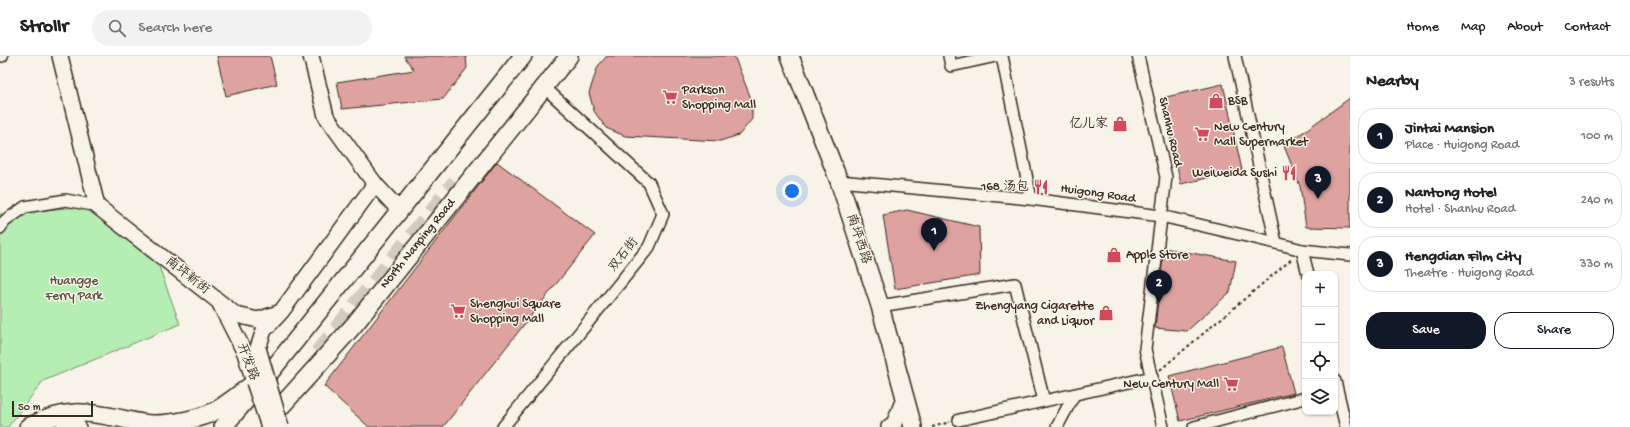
<!DOCTYPE html>
<html lang="en">
<head>
<meta charset="utf-8">
<style>
  :root { --surface:#fff; --page:#f2f2f2; --text:#222; --muted:#767676; --line:#e0e0e0; --accent:#111827 }
  body { margin:0; font-family:"Gochi Hand","LXGW WenKai TC",sans-serif; background:var(--page); color:var(--text) }
  .controls { position:absolute; right:12px; bottom:12px; display:grid; overflow:hidden; border-radius:8px; box-shadow:0 1px 3px #0004 }
  .controls button { width:36px; height:36px; display:grid; place-items:center; padding:0; border:0; border-bottom:1px solid var(--line); background:var(--surface); color:var(--text); font:20px sans-serif }
  .scale { position:absolute; left:12px; bottom:10px; width:81px; box-sizing:border-box; padding-left:4px; border:2px solid #3b2a1e; border-top:0; font-size:11px; line-height:14px; white-space:nowrap; color:#3b2a1e; -webkit-text-stroke:3px #f7f3e8; paint-order:stroke }
  .you { position:absolute; left:792px; top:135px; width:14px; height:14px; margin:-10px; border:3px solid #fff; border-radius:50%; background:#1a73e8; box-shadow:0 0 0 6px #1a73e833 }
  .badge { display:grid; place-items:center; width:26px; height:26px; border-radius:50%; background:var(--accent); color:#fff; font-size:13px; font-weight:700 }
  .pin { position:absolute; translate:-50% -33px; filter:drop-shadow(0 1px 2px #0008) }
  .pin::after { content:''; position:absolute; top:21px; width:14px; height:12px; background:inherit; clip-path:polygon(0 0,100% 0,50% 100%) }
  .list { margin:0; padding:0; list-style:none }
  h2 { display:flex; justify-content:space-between; align-items:center; height:52px; margin:0; padding:0 16px; font-size:17px }
  h2 small { font-size:13px; font-weight:400; color:var(--muted) }
  .list li { display:grid; grid-template-columns:26px 1fr auto; gap:12px; align-items:center; box-sizing:border-box; height:56px; margin:0 8px 8px; padding:0 8px; border:1px solid var(--line); border-radius:16px }
  .list b { display:block; font-size:15px; white-space:nowrap }
  .list p { margin:0; font-size:13px; white-space:nowrap; color:var(--muted) }
  .list em { font-size:13px; font-style:normal; color:var(--muted) }
  .actions { display:flex; gap:8px; padding:12px 16px }
  .actions a { flex:1; padding:9px 0; border:1px solid var(--accent); border-radius:16px; text-align:center; font-size:14px; color:var(--accent) }
  .actions .main { background:var(--accent); color:#fff }
  .icon { flex:none; width:22px; height:22px; fill:none; stroke:currentColor; stroke-width:2; stroke-linecap:round; stroke-linejoin:round }
  .map { position:relative; flex:none; width:1350px; height:371px; overflow:hidden }
  header { display:flex; align-items:center; gap:24px; box-sizing:border-box; height:56px; padding:0 20px; background:var(--surface); border-bottom:1px solid var(--line) }
  header strong { font-size:19px }
  nav { display:flex; gap:22px; margin-inline-start:auto; font-size:14px }
  .search { width:280px; height:36px; background:var(--page); display:flex; align-items:center; gap:10px; box-sizing:border-box; padding:0 14px; border-radius:22px; color:var(--muted); font-size:15px }
  main { display:flex }
  aside { flex:1; background:var(--surface) }
  .map>svg:first-child { display:block }
  .green { fill:#b5eeb2; stroke:#788c68 }
  .building { fill:#dea3a0; stroke:#3b2a1e }
  .lines { fill:none; stroke-linecap:round; stroke-linejoin:round }
  .highway-tunnel { stroke:#d1cbc0; stroke-width:20; stroke-dasharray:20 10; stroke-linecap:butt }
  .street-casing { stroke:#3b2a1e; stroke-width:14 }
  .secondary-casing { stroke:#3b2a1e; stroke-width:18 }
  .primary-casing { stroke:#3b2a1e; stroke-width:20 }
  .path { stroke:#3b2a1e; stroke-width:2; stroke-dasharray:3 3; stroke-linecap:butt }
  .street { stroke:#f7f3e8; stroke-width:11 }
  .secondary { stroke:#f7f3e8; stroke-width:15 }
  .primary { stroke:#f7f3e8; stroke-width:17 }
  .secondary-bridge-casing { stroke:#3b2a1e; stroke-width:18; stroke-linecap:butt }
  .secondary-bridge { stroke:#f7f3e8; stroke-width:15 }
  .labels { text-anchor:middle; dominant-baseline:central; stroke-width:3; stroke-linejoin:round; paint-order:stroke }
  .poi-label { font-size:13px; fill:#3b2a1e; stroke:#f7f3e8; text-anchor:start }
  .street-label { font-size:13px; fill:#3b2a1e; stroke:#f7f3e8 }
  .park-label { font-size:13px; fill:#53513c; stroke:#f7f3e8 }
</style>
</head>
<body>
<header>
<strong>Strollr</strong>
<div class="search"><svg class="icon" aria-label="search" viewBox="0 0 24 24"><circle cx="10" cy="10" r="6"/><path d="M15 15l6 6"/></svg>Search here</div>
<nav><a>Home</a><a>Map</a><a>About</a><a>Contact</a></nav>
</header>
<main>
<div class="map">
<svg width="1350" height="371" viewBox="0 0 1350 371">
  <rect width="100%" height="100%" fill="#f7f3e8"/>
  <filter id="ink" filterUnits="userSpaceOnUse"><feTurbulence type="fractalNoise" baseFrequency=".025" numOctaves="2"/><feDisplacementMap in="SourceGraphic" scale="8" xChannelSelector="R" yChannelSelector="G"/><feConvolveMatrix kernelMatrix="1 2 1 2 8 2 1 2 1" color-interpolation-filters="sRGB"/></filter>
  <g filter="url(#ink)">
    <!-- green -->
    <path class="green" d="M90 150 157 205 180 268 43 325 8 371H0V158Z"/>
    <!-- building -->
    <g class="building">
      <path d="M217 0H270L277 28 226 40Z"/>
      <path d="M404 0H466L467 12 443 43 342 53 337 26 414 14Z"/>
      <path d="M607 0H734L752 45V63L739 79 720 85 625 80 606 72 594 55 589 37 598 10Z"/>
      <path d="M1223 28 1242 114 1181 128 1162 42Z"/>
      <path d="M1350 42V172L1306 171 1300 130 1284 90Z"/>
      <path d="M497 106 595 179 443 371H369L324 330Z"/>
      <path d="M907 154 979 171 980 219 895 233 883 159Z"/>
      <path d="M1164 192 1236 205 1230 236 1187 275 1155 272Z"/>
      <path d="M1282 291 1294 337 1180 365 1169 320Z"/>
    </g>
    <g class="lines">
      <!-- highway-tunnel -->
      <path class="highway-tunnel" d="M319 298 457 127"/>
      <!-- street casing -->
      <g class="street-casing">
        <g id="street">
          <path d="M0 0H2"/>
          <path d="M949 0 951 10 996 0"/>
          <path d="M1002 0 1031 143"/>
          <path d="M1138 0 1166 121 1145 293 1163 371"/>
          <path d="M1235 0 1276 187"/>
          <path d="M839 125 1031 143 1161 160 1276 187 1302 194 1350 199"/>
          <path d="M0 172 5 165 25 151 66 144 97 150"/>
          <path d="M1302 194 1308 218"/>
          <path d="M880 250 1015 228 1044 345"/>
          <path d="M1335 325 1346 371"/>
          <path d="M959 364 1152 321"/>
          <path d="M503 371 649 191 663 158 649 127 544 31"/>
          <path d="M1057 371 1074 339"/>
          <path d="M1194 371 1305 342"/>
        </g>
      </g>
      <!-- secondary casing -->
      <g class="secondary-casing">
        <g id="secondary">
          <path d="M60 0 97 150 236 259 258 264 281 256 375 128"/>
          <path d="M311 0 326 60 375 128 400 155"/>
          <path d="M221 250 245 297 254 326"/>
          <path d="M258 292 264 274 279 258"/>
          <path d="M889 371 894 368 905 340"/>
        </g>
      </g>
      <!-- primary casing -->
      <g class="primary-casing">
        <g id="primary">
          <path d="M790 0 839 125 880 250 913 371"/>
          <path d="M268 365 354 269 569 0"/>
          <path d="M28 371C65 352 84 355 123 363 132 365 143 368 153 368 169 368 201 363 215 355 227 348 239 338 250 330"/>
          <path d="M65 371H77"/>
          <path d="M223 371 272 314 523 0"/>
        </g>
      </g>
      <!-- path -->
      <g class="path">
        <path d="M1160 314 1293 202"/>
        <path d="M932 371 950 366"/>
      </g>
      <!-- street -->
      <use href="#street" class="street"/>
      <!-- secondary -->
      <use href="#secondary" class="secondary"/>
      <!-- primary -->
      <use href="#primary" class="primary"/>
      <!-- secondary-bridge casing -->
      <g class="secondary-bridge-casing">
        <g id="secondary-bridge">
          <path d="M258 292 281 371"/>
          <path d="M254 326 269 371"/>
        </g>
      </g>
      <!-- secondary-bridge -->
      <use href="#secondary-bridge" class="secondary-bridge"/>
    </g>
  </g>
  <!-- icons -->
  <defs>
    <g id="supermarket-bare" transform="scale(1.2)"><path d="M-6-5.5h2.5l.6 2H6L4.5 2H-2.5L-4.4-4H-6ZM-1.5 3.2a1.3 1.3 0 1 0 .1 0ZM3 3.2a1.3 1.3 0 1 0 .1 0Z" fill="#d1495b" stroke="#f7f3e8" stroke-width="2.5" paint-order="stroke"/></g>
    <g id="shop-bare" transform="scale(1.2)"><path d="M-5-2.5h2.3a2.7 3.5 0 0 1 5.4 0H5L5.5 6h-11ZM-1.5-2.5h3a1.5 2.3 0 0 0-3 0Z" fill="#d1495b" stroke="#f7f3e8" stroke-width="2.5" paint-order="stroke"/></g>
    <g id="restaurant-bare" transform="scale(1.2)"><path d="M-5-6h1v4h1v-4h1v4h1v-4h1v5L-1.5 .5V6h-2V.5L-5-1ZM5-6V6H3V1.5H1.5Q1.5-4 5-6Z" fill="#d1495b" stroke="#f7f3e8" stroke-width="2.5" paint-order="stroke"/></g>
  </defs>
  <g fill-rule="evenodd">
    <use href="#supermarket-bare" x="670" y="41"/>
    <use href="#shop-bare" x="1216" y="45"/>
    <use href="#shop-bare" x="1120" y="68"/>
    <use href="#supermarket-bare" x="1202" y="78"/>
    <use href="#restaurant-bare" x="1289" y="117"/>
    <use href="#restaurant-bare" x="1041" y="131"/>
    <use href="#shop-bare" x="1114" y="199"/>
    <use href="#supermarket-bare" x="458" y="255"/>
    <use href="#shop-bare" x="1106" y="257"/>
    <use href="#supermarket-bare" x="1231" y="328"/>
  </g>
  <g class="labels">
    <!-- poi labels -->
    <g class="poi-label">
      <text x="682" y="34">Parkson<tspan x="682" dy="15">Shopping Mall</tspan></text>
      <text x="1228" y="45">BSB</text>
      <text x="1108" y="68" text-anchor="end">亿儿家</text>
      <text x="1214" y="71">New Century<tspan x="1214" dy="15">Mall Supermarket</tspan></text>
      <text x="1277" y="117" text-anchor="end">Weiweida Sushi</text>
      <text x="1029" y="131" text-anchor="end">168 汤包</text>
      <text x="1126" y="199">Apple Store</text>
      <text x="470" y="248">Shenghui Square<tspan x="470" dy="15">Shopping Mall</tspan></text>
      <text x="1094" y="250" text-anchor="end">Zhengyang Cigarette<tspan x="1094" dy="15">and Liquor</tspan></text>
      <text x="1219" y="328" text-anchor="end">New Century Mall</text>
    </g>
    <!-- street labels -->
    <g class="street-label">
      <text transform="translate(1170 76) rotate(77)">Shanhu Road</text>
      <text transform="translate(1098 138) rotate(8)">Huigong Road</text>
      <text transform="translate(858 183) rotate(72)">南坪西路</text>
      <text transform="translate(418 188) rotate(-51)">North Nanping Road</text>
      <text transform="translate(624 199) rotate(-52)">双石街</text>
      <text transform="translate(187 220) rotate(38)">南坪新街</text>
      <text transform="translate(247 306) rotate(69)">开发路</text>
    </g>
    <!-- park labels -->
    <g class="park-label">
      <text x="74" y="225">Huangge<tspan x="74" dy="15">Ferry Park</tspan></text>
    </g>
  </g>
</svg>
<div class="controls">
<button>+</button>
<button>−</button>
<button><svg class="icon" aria-label="locate" viewBox="0 0 24 24"><circle cx="12" cy="12" r="6"/><path d="M12 2v4M12 18v4M2 12h4M18 12h4"/></svg></button>
<button><svg class="icon" aria-label="layers" viewBox="0 0 24 24"><path d="M12 4l9 5-9 5-9-5zM3 14l9 5 9-5"/></svg></button>
</div>
<div class="scale">50 m</div>
<div class="you"></div>
<div class="pin badge" style="left:934px;top:195px">1</div>
<div class="pin badge" style="left:1159px;top:247px">2</div>
<div class="pin badge" style="left:1318px;top:143px">3</div>
</div>
<aside>
<h2>Nearby<small>3 results</small></h2>
<ul class="list">
<li><span class="badge">1</span><div><b>Jintai Mansion</b><p>Place · Huigong Road</p></div><em>100 m</em></li>
<li><span class="badge">2</span><div><b>Nantong Hotel</b><p>Hotel · Shanhu Road</p></div><em>240 m</em></li>
<li><span class="badge">3</span><div><b>Hengdian Film City</b><p>Theatre · Huigong Road</p></div><em>330 m</em></li>
</ul>
<div class="actions"><a class="main">Save</a><a>Share</a></div>
</aside>
</main>
</body>
</html>
